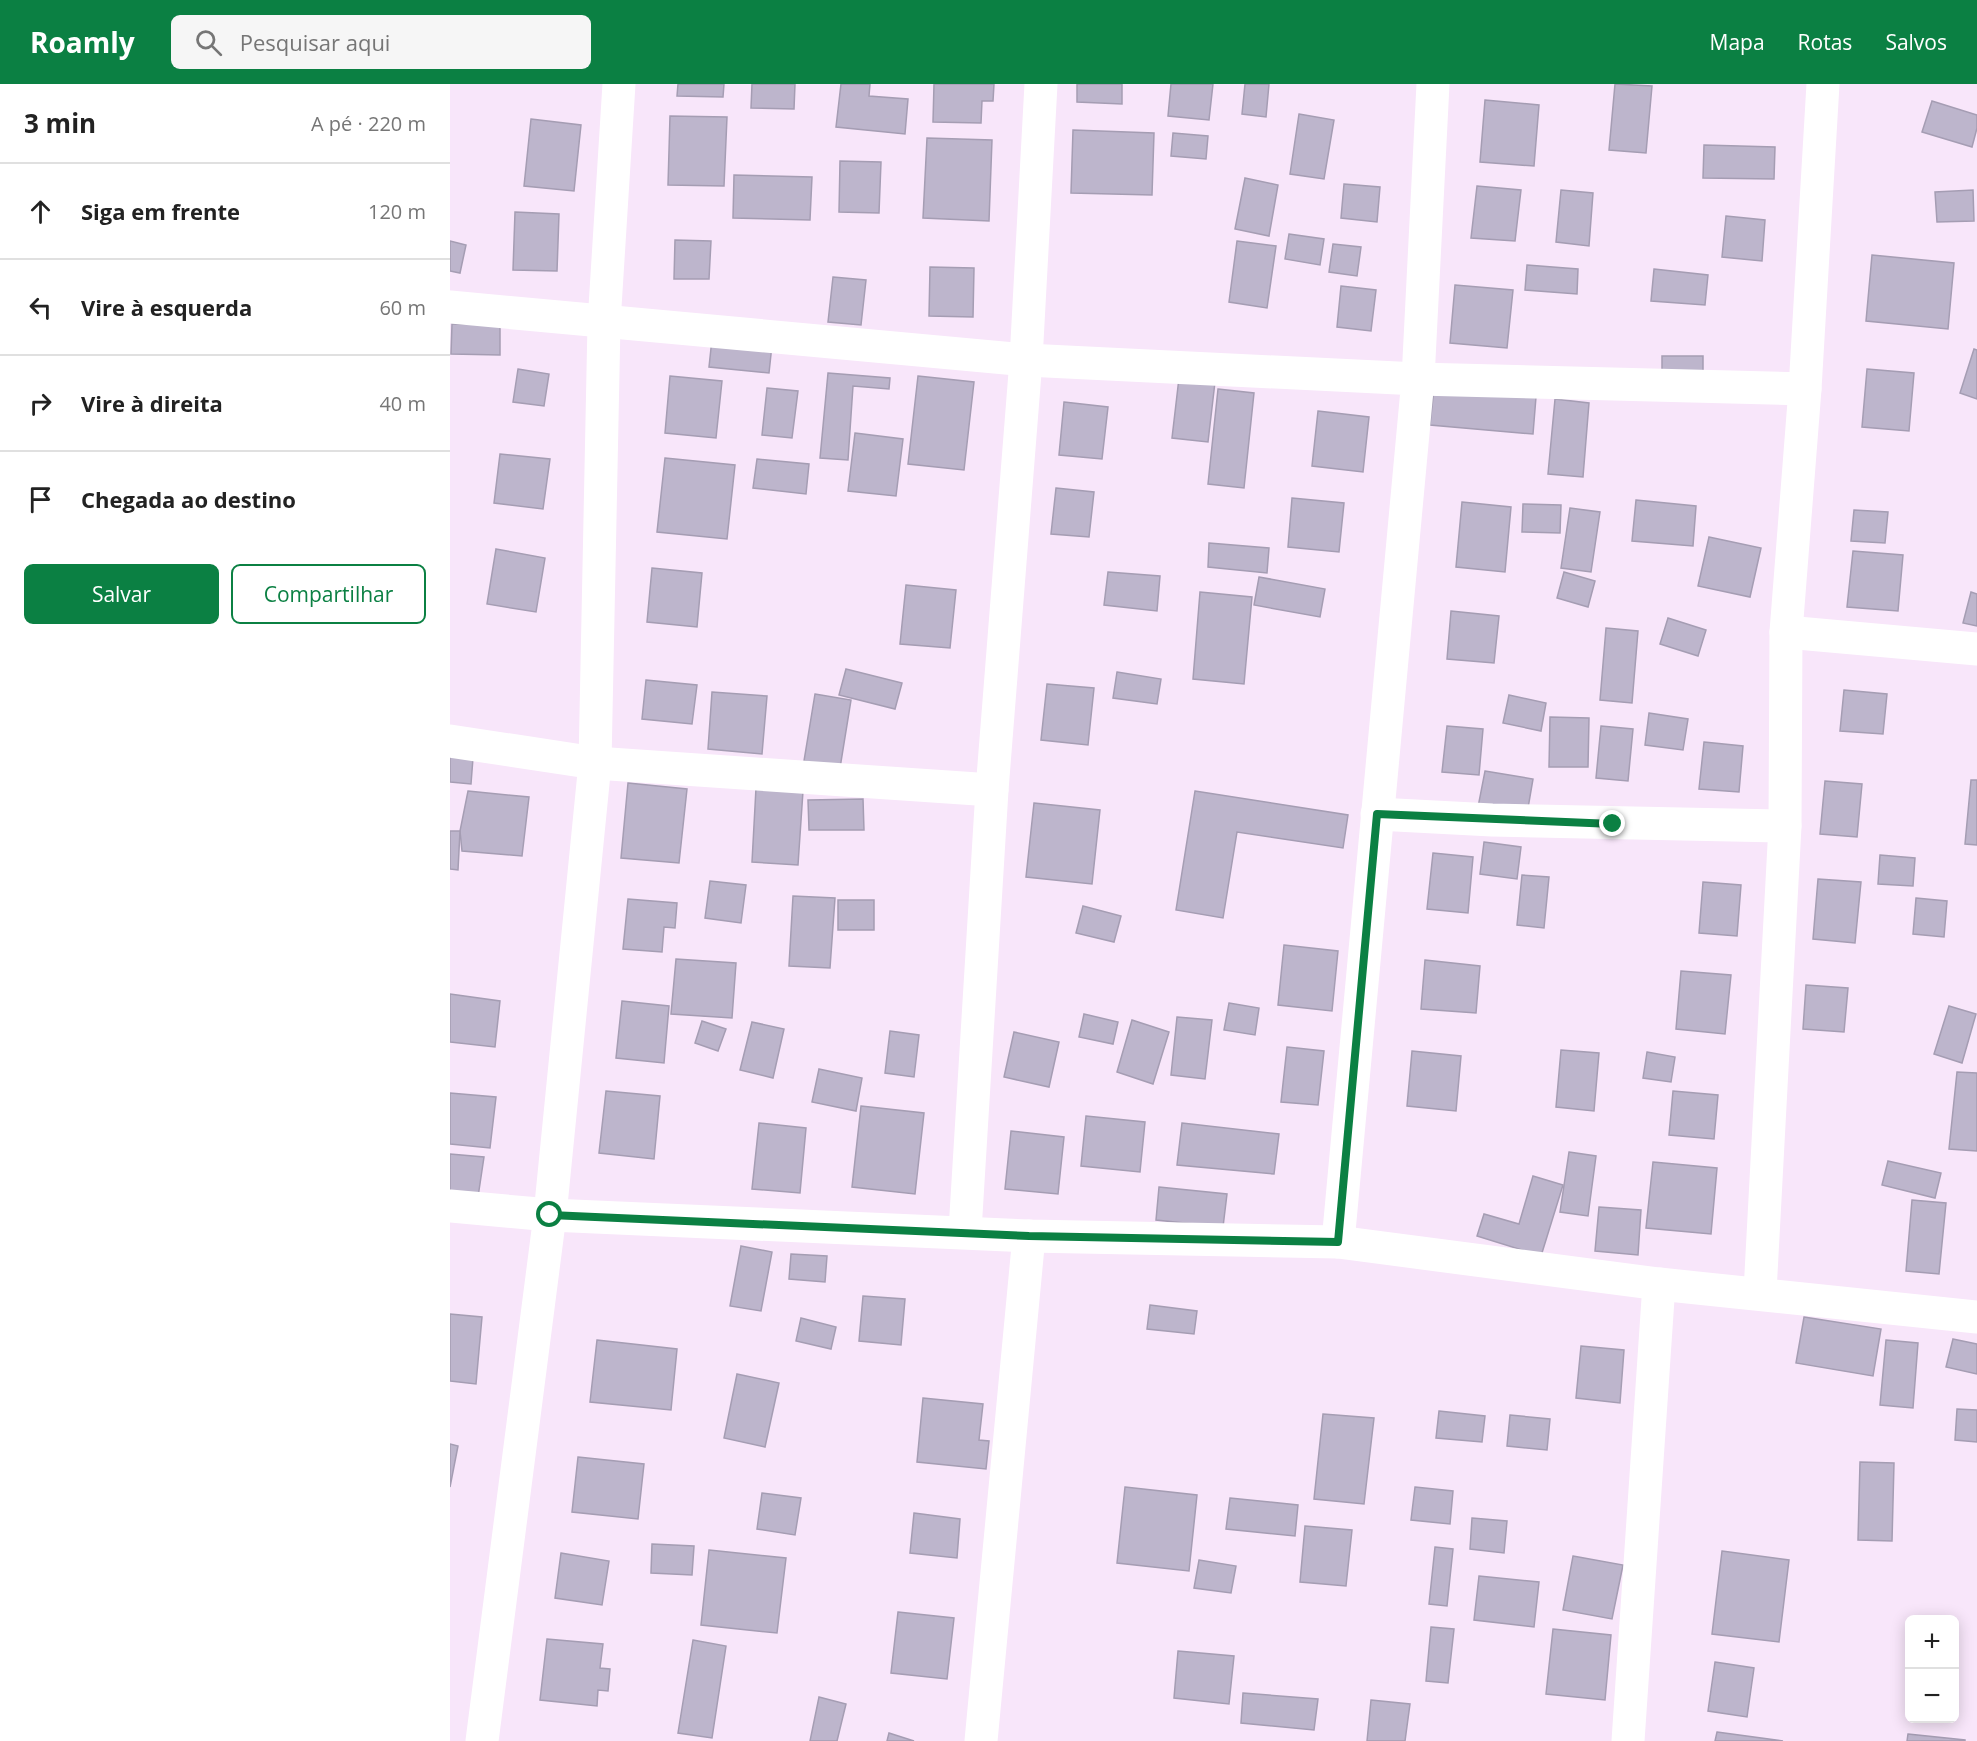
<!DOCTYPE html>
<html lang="pt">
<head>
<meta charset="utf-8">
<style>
  :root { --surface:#fff; --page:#f6f6f6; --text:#222; --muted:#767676; --line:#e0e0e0; --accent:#0b8043 }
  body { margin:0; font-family:"Open Sans",sans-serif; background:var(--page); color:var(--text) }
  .controls { position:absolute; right:18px; bottom:18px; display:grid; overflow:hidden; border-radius:9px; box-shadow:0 3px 15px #0003 }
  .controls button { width:54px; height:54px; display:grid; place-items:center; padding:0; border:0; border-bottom:2px solid var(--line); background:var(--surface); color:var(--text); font:30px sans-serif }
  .stop { position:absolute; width:18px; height:18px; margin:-14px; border:4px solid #0b8043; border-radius:50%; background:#fff }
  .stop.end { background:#0b8043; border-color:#fff; box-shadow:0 2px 6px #0008 }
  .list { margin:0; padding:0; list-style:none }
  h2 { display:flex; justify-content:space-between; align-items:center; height:78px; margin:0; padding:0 24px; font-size:26px }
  h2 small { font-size:20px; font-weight:400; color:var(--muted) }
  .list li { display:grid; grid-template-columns:39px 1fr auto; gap:18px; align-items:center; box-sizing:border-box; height:96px; padding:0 24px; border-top:2px solid var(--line) }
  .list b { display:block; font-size:22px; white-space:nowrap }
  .list em { font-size:20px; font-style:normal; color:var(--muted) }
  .actions { display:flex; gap:12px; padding:18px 24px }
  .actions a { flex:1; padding:14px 0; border:2px solid var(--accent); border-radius:9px; text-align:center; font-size:21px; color:var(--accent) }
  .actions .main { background:var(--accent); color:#fff }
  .icon { flex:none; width:33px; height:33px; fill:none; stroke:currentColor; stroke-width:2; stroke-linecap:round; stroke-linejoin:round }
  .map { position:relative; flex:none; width:1527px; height:1657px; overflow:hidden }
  header { display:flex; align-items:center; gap:36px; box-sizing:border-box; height:84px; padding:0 30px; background:var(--accent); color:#fff }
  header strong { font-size:28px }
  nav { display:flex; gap:33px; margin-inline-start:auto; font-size:21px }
  .search { width:420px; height:54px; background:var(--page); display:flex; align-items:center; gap:15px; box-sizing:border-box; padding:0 21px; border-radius:9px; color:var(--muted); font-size:22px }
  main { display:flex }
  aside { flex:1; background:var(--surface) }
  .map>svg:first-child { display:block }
  .building { fill:#bdb5cc; stroke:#a59db3; stroke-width:1.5 }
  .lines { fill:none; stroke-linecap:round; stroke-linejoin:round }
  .minor { stroke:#fff; stroke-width:33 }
  .route { stroke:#0b8043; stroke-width:8 }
</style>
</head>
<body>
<header>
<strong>Roamly</strong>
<div class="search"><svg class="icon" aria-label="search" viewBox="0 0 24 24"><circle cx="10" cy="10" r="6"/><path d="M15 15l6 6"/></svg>Pesquisar aqui</div>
<nav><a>Mapa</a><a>Rotas</a><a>Salvos</a></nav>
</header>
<main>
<aside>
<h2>3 min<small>A pé · 220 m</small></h2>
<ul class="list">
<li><svg class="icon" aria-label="ahead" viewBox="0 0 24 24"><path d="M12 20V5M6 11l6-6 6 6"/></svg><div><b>Siga em frente</b></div><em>120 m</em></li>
<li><svg class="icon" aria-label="left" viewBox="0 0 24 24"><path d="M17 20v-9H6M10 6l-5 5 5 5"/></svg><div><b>Vire à esquerda</b></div><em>60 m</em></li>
<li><svg class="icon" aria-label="right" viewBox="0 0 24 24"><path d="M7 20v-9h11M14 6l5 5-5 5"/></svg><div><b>Vire à direita</b></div><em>40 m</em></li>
<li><svg class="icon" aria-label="arrive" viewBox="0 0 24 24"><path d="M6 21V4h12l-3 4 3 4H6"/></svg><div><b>Chegada ao destino</b></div></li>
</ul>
<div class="actions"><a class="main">Salvar</a><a>Compartilhar</a></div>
</aside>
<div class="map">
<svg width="1527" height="1657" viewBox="0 0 1527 1657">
  <rect width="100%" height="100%" fill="#f8e6fa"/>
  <!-- building -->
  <g class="building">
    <path d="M228 0H274L273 13 227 12Z"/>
    <path d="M302 0H345L344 25 301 24Z"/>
    <path d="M391 0H420L419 12 458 15 455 50 386 43Z"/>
    <path d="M484 0H544L543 17H532L531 39 483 38Z"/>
    <path d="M627 0H672V20L627 18Z"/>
    <path d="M721 0H763L759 36 718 32Z"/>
    <path d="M795 0H819L816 33 792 30Z"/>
    <path d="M1165 0 1202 2 1196 69 1159 66Z"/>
    <path d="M1035 16 1089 21 1084 82 1030 78Z"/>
    <path d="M1482 17 1527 31V44L1522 63 1472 48Z"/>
    <path d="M849 30 884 36 874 95 840 90Z"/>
    <path d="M220 32 277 33 274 102 218 101Z"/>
    <path d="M81 35 131 41 124 107 74 102Z"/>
    <path d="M623 46 704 49 702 111 621 109Z"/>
    <path d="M723 49 758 52 756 75 721 72Z"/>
    <path d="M477 54 542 56 539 137 473 134Z"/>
    <path d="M1254 61 1325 63 1324 95 1253 94Z"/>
    <path d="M390 77 431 78 429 129 389 128Z"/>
    <path d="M284 91 362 93 360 136 283 134Z"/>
    <path d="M795 94 828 101 819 152 785 145Z"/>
    <path d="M894 100 930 103 927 138 891 134Z"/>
    <path d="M1027 102 1071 106 1065 157 1021 154Z"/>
    <path d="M1111 106 1143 109 1139 162 1106 158Z"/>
    <path d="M1523 106 1524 137 1487 138 1485 108Z"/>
    <path d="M65 128 109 130 107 187 63 186Z"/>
    <path d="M1276 132 1315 136 1312 177 1272 173Z"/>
    <path d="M839 150 874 155 870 181 835 175Z"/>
    <path d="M225 156 261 157 259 195H224Z"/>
    <path d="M0 157 16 161 10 189 0 187Z"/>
    <path d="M787 157 826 162 817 224 779 218Z"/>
    <path d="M883 160 911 163 907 192 879 188Z"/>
    <path d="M1422 171 1504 179 1498 245 1416 237Z"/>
    <path d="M1077 181 1128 185 1127 210 1075 206Z"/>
    <path d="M480 183 524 184 523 233 479 232Z"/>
    <path d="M1204 185 1258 191 1255 221 1201 217Z"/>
    <path d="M383 193 416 196 411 241 378 238Z"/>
    <path d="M1005 201 1063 206 1057 264 1000 259Z"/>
    <path d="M891 202 926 206 921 247 887 243Z"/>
    <path d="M2 240H50V271L1 270Z"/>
    <path d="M262 255 322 261 319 289 259 283Z"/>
    <path d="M1524 265 1527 266V315L1510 309Z"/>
    <rect x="1212" y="272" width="41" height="20"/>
    <path d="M68 285 99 290 94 322 63 318Z"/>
    <path d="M1417 285 1464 289 1459 347 1412 343Z"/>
    <path d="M378 289 440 294 439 305 403 302 398 376 370 374Z"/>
    <path d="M220 292 272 297 266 354 215 349Z"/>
    <path d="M468 292 524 298 514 386 458 380Z"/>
    <path d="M729 294 765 298 758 358 722 354Z"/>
    <path d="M317 304 348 307 342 354 312 351Z"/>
    <path d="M984 304 1086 313 1083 350 980 341Z"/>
    <path d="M768 305 804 309 794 404 758 400Z"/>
    <path d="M1105 315 1139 319 1133 393 1098 390Z"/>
    <path d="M614 318 658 323 652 375 609 371Z"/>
    <path d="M868 327 919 333 913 388 862 382Z"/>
    <path d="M405 349 453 355 446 412 398 407Z"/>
    <path d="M50 370 100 375 93 425 44 419Z"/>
    <path d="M215 374 285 381 277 455 207 448Z"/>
    <path d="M307 375 359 380 356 410 303 404Z"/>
    <path d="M606 404 644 408 639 453 601 450Z"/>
    <path d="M842 414 894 419 889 468 838 463Z"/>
    <path d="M1186 416 1246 422 1243 462 1182 457Z"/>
    <path d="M1012 418 1061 423 1055 488 1006 483Z"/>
    <path d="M1073 420 1111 421 1110 449 1072 448Z"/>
    <path d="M1120 424 1150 428 1141 488 1111 484Z"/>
    <path d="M1404 426 1438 428 1435 459 1401 457Z"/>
    <path d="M1259 453 1311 464 1300 513 1248 502Z"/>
    <path d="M759 459 819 464 817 489 758 483Z"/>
    <path d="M46 465 95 474 86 528 37 520Z"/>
    <path d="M1403 467 1453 471 1448 527 1397 523Z"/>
    <path d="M202 484 252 489 247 543 197 538Z"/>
    <path d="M658 488 710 492 707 527 654 521Z"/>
    <path d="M1114 488 1145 497 1138 523 1107 514Z"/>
    <path d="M809 493 875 505 870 533 804 521Z"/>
    <path d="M456 501 506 506 500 564 450 560Z"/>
    <path d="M750 508 802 513 794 600 743 595Z"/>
    <path d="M1521 508 1527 510V542L1513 539Z"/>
    <path d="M1001 527 1049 532 1044 579 997 575Z"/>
    <path d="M1218 534 1256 546 1248 572 1210 560Z"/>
    <path d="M1156 544 1188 547 1182 619 1150 616Z"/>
    <path d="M396 585 452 599 445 625 389 611Z"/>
    <path d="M667 588 711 595 707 620 663 614Z"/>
    <path d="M196 596 247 601 242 640 192 635Z"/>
    <path d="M597 600 644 604 638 661 591 656Z"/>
    <path d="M1394 606 1437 610 1433 650 1390 647Z"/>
    <path d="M262 608 317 612 312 670 258 665Z"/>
    <path d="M365 610 401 616 390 684 354 677Z"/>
    <path d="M1059 611 1096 619 1091 647 1053 639Z"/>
    <path d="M1199 629 1238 635 1233 666 1195 661Z"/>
    <path d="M1100 633 1139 634 1138 683H1099Z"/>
    <path d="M997 642 1033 645 1029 691 992 688Z"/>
    <path d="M1151 642 1183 645 1178 697 1146 694Z"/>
    <path d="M1254 658 1293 662 1289 708 1249 705Z"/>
    <path d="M0 672 23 674 21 700 0 698Z"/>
    <path d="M1035 687 1083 695 1077 730 1028 723Z"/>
    <path d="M1521 696H1527V761L1515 760Z"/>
    <path d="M1375 697 1412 700 1407 753 1370 750Z"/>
    <path d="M178 699 237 705 229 779 171 774Z"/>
    <path d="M306 704 353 707 348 781 302 778Z"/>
    <path d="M18 707 79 713 72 772 12 767 10 747Z"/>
    <path d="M745 707 898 731 893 764 787 748 773 834 726 826Z"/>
    <path d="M413 715 414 746H359L358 716Z"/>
    <path d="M584 719 650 726 642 800 576 793Z"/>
    <path d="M0 747H10L8 786 0 785Z"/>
    <path d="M1034 758 1071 763 1067 795 1030 790Z"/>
    <path d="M983 769 1023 773 1018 829 977 825Z"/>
    <path d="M1430 771 1465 774 1463 802 1428 800Z"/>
    <path d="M1072 791 1099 793 1094 844 1067 841Z"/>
    <path d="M1368 795 1411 798 1405 859 1363 855Z"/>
    <path d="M260 797 296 801 291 839 255 834Z"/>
    <path d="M1253 798 1291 801 1287 852 1249 849Z"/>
    <path d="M343 812 385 814 380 884 339 882Z"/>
    <path d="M1466 814 1497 817 1494 853 1463 850Z"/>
    <path d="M178 815 227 819 225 844 214 843 212 868 173 865Z"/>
    <rect x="388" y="816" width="36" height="30"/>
    <path d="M633 822 671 832 664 858 626 849Z"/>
    <path d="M834 861 888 867 882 927 828 921Z"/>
    <path d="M226 875 286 879 282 934 221 930Z"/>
    <path d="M975 876 1030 882 1026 929 971 925Z"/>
    <path d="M1231 887 1281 891 1275 950 1226 945Z"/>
    <path d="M1356 901 1398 904 1394 948 1353 945Z"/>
    <path d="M0 910 50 917 45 963 0 958Z"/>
    <path d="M172 917 219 922 214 979 166 974Z"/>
    <path d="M779 919 809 924 805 951 774 946Z"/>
    <path d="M1499 922 1526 930 1512 979 1484 970Z"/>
    <path d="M634 930 668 938 663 960 629 953Z"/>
    <path d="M727 933 762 936 755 995 721 991Z"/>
    <path d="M682 936 719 948 703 1000 667 988Z"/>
    <path d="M252 937 276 945 268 967 245 959Z"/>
    <path d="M302 938 334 945 323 994 290 986Z"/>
    <path d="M440 947 469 951 464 993 435 989Z"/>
    <path d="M564 948 609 958 599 1003 554 993Z"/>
    <path d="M837 963 874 967 868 1021 831 1018Z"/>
    <path d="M1111 966 1149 969 1144 1027 1106 1023Z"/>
    <path d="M962 967 1011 972 1006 1027 957 1022Z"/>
    <path d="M1197 968 1225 973 1221 998 1193 994Z"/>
    <path d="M369 985 412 994 406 1027 362 1018Z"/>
    <path d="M1507 988 1527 989V1067L1499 1065Z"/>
    <path d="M156 1007 210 1012 204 1075 149 1069Z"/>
    <path d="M1223 1007 1268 1011 1264 1055 1219 1051Z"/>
    <path d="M0 1009 46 1013 40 1064 0 1060Z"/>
    <path d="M411 1022 474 1029 465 1110 402 1103Z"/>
    <path d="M636 1032 695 1038 690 1088 631 1082Z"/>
    <path d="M309 1039 356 1044 350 1109 302 1105Z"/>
    <path d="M732 1039 829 1050 824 1090 727 1081Z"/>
    <path d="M561 1047 614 1053 608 1110 555 1105Z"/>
    <path d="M1119 1068 1146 1072 1138 1132 1110 1128Z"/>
    <path d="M0 1070 34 1073 28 1113 0 1108Z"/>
    <path d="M1438 1077 1491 1089 1485 1114 1432 1101Z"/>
    <path d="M1203 1078 1267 1084 1261 1150 1196 1144Z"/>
    <path d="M1083 1092 1113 1101 1091 1172 1027 1152 1034 1130 1069 1140Z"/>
    <path d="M709 1103 777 1110 773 1143 706 1136Z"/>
    <path d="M1462 1116 1496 1119 1489 1190 1456 1187Z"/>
    <path d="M1149 1123 1191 1126 1188 1171 1145 1167Z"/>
    <path d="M291 1162 322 1168 311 1227 280 1222Z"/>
    <path d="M341 1170 377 1172 375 1198 339 1195Z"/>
    <path d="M413 1212 455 1215 451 1261 409 1257Z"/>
    <path d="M700 1221 747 1227 744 1250 697 1245Z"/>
    <path d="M0 1230 32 1233 26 1300 0 1297Z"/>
    <path d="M1354 1233 1431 1245 1423 1292 1346 1279Z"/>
    <path d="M351 1234 386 1243 381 1265 346 1257Z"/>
    <path d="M1503 1255 1527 1260V1290L1496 1283Z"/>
    <path d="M147 1256 227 1265 221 1326 140 1318Z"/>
    <path d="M1436 1256 1468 1259 1463 1324 1430 1321Z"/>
    <path d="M1131 1262 1174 1266 1170 1319 1126 1314Z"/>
    <path d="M287 1290 329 1299 315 1363 274 1354Z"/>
    <path d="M473 1314 533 1320 529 1356 539 1357 536 1385 467 1378Z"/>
    <path d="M1507 1325 1527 1326V1358L1505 1356Z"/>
    <path d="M989 1327 1035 1332 1032 1358 986 1354Z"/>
    <path d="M873 1330 924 1334 914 1420 864 1415Z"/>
    <path d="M1060 1331 1100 1335 1097 1366 1057 1362Z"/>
    <path d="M0 1360 8 1362 0 1403Z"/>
    <path d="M128 1373 194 1380 188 1435 122 1428Z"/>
    <path d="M1410 1378 1444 1379 1442 1457 1408 1456Z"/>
    <path d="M675 1403 747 1411 739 1487 667 1479Z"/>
    <path d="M965 1403 1003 1407 1000 1440 961 1436Z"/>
    <path d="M312 1409 351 1414 345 1451 307 1445Z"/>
    <path d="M780 1414 848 1421 845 1452 776 1445Z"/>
    <path d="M464 1429 510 1435 507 1474 460 1469Z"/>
    <path d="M1022 1434 1057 1437 1054 1469 1020 1465Z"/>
    <path d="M855 1442 902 1446 896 1502 850 1498Z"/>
    <path d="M202 1460 244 1462 242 1491 201 1489Z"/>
    <path d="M985 1463 1003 1465 997 1522 979 1520Z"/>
    <path d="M259 1466 336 1474 327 1549 251 1541Z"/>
    <path d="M1272 1467 1339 1476 1329 1558 1262 1550Z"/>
    <path d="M111 1469 159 1477 152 1521 105 1514Z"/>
    <path d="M1123 1472 1173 1481 1162 1535 1113 1526Z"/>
    <path d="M749 1476 786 1482 781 1509 744 1504Z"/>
    <path d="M1029 1492 1089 1498 1084 1543 1024 1536Z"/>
    <path d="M448 1528 504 1534 497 1595 441 1589Z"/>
    <path d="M981 1543 1004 1545 998 1599 976 1597Z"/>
    <path d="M1103 1545 1161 1551 1155 1616 1096 1610Z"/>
    <path d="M97 1555 153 1560 150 1584 160 1585 158 1607 148 1606 147 1622 90 1616Z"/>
    <path d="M243 1556 276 1562 262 1654 228 1649Z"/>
    <path d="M728 1567 784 1572 779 1620 724 1614Z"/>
    <path d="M1265 1578 1304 1584 1297 1633 1258 1627Z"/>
    <path d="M793 1609 868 1615 864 1646 791 1639Z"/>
    <path d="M369 1613 396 1620 387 1657H360Z"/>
    <path d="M921 1616 960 1620 955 1657H917Z"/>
    <path d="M1267 1648 1333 1657H1265Z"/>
    <path d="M439 1649 464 1657H437Z"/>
    <path d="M1458 1650 1515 1656V1657H1457Z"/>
  </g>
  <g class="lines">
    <!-- minor -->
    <g class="minor">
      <path d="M0 223 576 276 968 295 1355 305"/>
      <path d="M1336 548 1527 565"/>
      <path d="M0 657 145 679 542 706"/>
      <path d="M927 730 1042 736 1335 742"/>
      <path d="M0 1122 100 1131 579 1152 888 1158 1209 1200 1527 1233"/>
      <path d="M515 1147 542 706 576 276 591 0"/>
      <path d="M888 1158 968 295 983 0"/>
      <path d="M1310 1208 1335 742 1336 548 1355 305 1373 0"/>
      <path d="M32 1657 100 1131 145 679 154 239 169 0"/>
      <path d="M531 1657 579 1152"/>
      <path d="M1178 1657 1209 1200"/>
    </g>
  </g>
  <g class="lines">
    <!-- route -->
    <path class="route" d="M100 1131 579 1152 888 1158 927 730 1163 740"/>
  </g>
</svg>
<div class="controls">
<button>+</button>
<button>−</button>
</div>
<div class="stop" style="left:100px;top:1131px"></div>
<div class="stop end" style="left:1163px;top:740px"></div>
</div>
</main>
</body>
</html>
